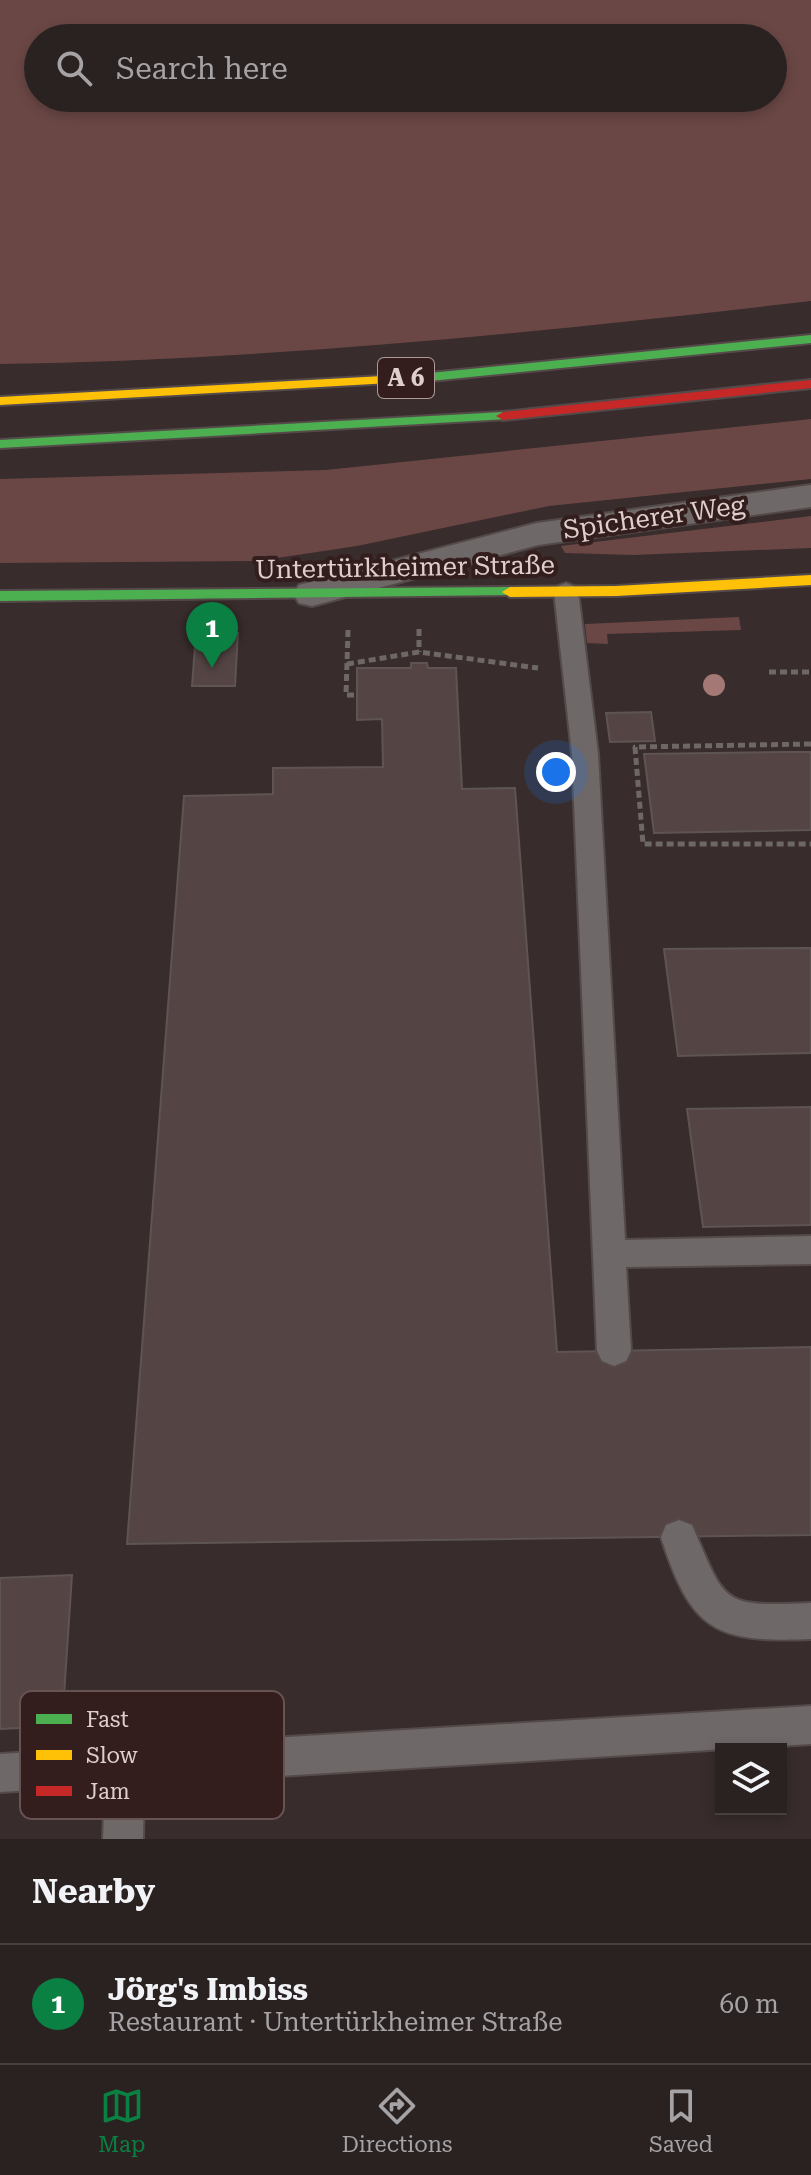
<!DOCTYPE html>
<html lang="en">
<head>
<meta charset="utf-8">
<style>
  :root { --surface:#2a2121; --page:#32292a; --text:#f1f3f6; --muted:#a5a3a5; --line:#463e3f; --accent:#0b8043 }
  body { margin:0; font-family:"Roboto Serif",serif; background:var(--page); color:var(--text) }
  .controls { position:absolute; right:24px; bottom:24px; display:grid; overflow:hidden; border-radius:0px; box-shadow:0 4px 12px #0003 }
  .controls button { width:72px; height:72px; display:grid; place-items:center; padding:0; border:0; border-bottom:2px solid var(--line); background:var(--surface); color:var(--text); font:40px sans-serif }
  .you { position:absolute; left:556px; top:772px; width:28px; height:28px; margin:-20px; border:6px solid #fff; border-radius:50%; background:#1a73e8; box-shadow:0 0 0 12px #1a73e833 }
  .badge { display:grid; place-items:center; width:52px; height:52px; border-radius:50%; background:var(--accent); color:#fff; font-size:26px; font-weight:700 }
  .pin { position:absolute; translate:-50% -66px; filter:drop-shadow(0 2px 4px #0008) }
  .pin::after { content:''; position:absolute; top:42px; width:28px; height:24px; background:inherit; clip-path:polygon(0 0,100% 0,50% 100%) }
  .list { margin:0; padding:0; list-style:none }
  h2 { display:flex; justify-content:space-between; align-items:center; height:104px; margin:0; padding:0 32px; font-size:34px }
  h2 small { font-size:26px; font-weight:400; color:var(--muted) }
  .list li { display:grid; grid-template-columns:52px 1fr auto; gap:24px; align-items:center; box-sizing:border-box; height:120px; padding:0 32px; border-top:2px solid var(--line) }
  .list b { display:block; font-size:30px; white-space:nowrap }
  .list p { margin:0; font-size:26px; white-space:nowrap; color:var(--muted) }
  .list em { font-size:26px; font-style:normal; color:var(--muted) }
  .icon { flex:none; width:44px; height:44px; fill:none; stroke:currentColor; stroke-width:2; stroke-linecap:round; stroke-linejoin:round }
  .map { position:relative; flex:none; width:811px; height:1839px; overflow:hidden }
  .search { position:absolute; background:var(--surface); box-shadow:0 4px 12px #0003; left:24px; right:24px; top:24px; height:88px; display:flex; align-items:center; gap:20px; box-sizing:border-box; padding:0 28px; border-radius:44px; color:var(--muted); font-size:30px }
  .sheet { height:224px; background:var(--surface) }
  nav { display:flex; justify-content:space-around; align-items:center; box-sizing:border-box; height:112px; border-top:2px solid var(--line); background:var(--surface); font-size:22px; color:var(--muted) }
  nav a { display:grid; justify-items:center; gap:4px }
  nav .on { color:var(--accent) }
  .map>svg:first-child { display:block }
  .green { fill:#6a4745; fill-rule:evenodd }
  .building { fill:#544544; stroke:#5e5454; stroke-width:2 }
  .lines { fill:none; stroke-linecap:round; stroke-linejoin:round }
  .lane-casing { stroke:#554a4a; stroke-width:4 }
  .street-casing { stroke:#554a4a; stroke-width:4 }
  .fast-casing { stroke:#554a4a; stroke-width:4 }
  .slow-casing { stroke:#554a4a; stroke-width:4 }
  .jam-casing { stroke:#554a4a; stroke-width:4 }
  .path { stroke:#6d6766; stroke-width:5; stroke-dasharray:7 4; stroke-linecap:butt }
  .lane { fill:#6e6868; fill-rule:evenodd }
  .street { fill:#6e6868; fill-rule:evenodd }
  .fast { fill:#4caf50; fill-rule:evenodd }
  .slow { fill:#ffc107; fill-rule:evenodd }
  .jam { fill:#c62828; fill-rule:evenodd }
  .tree { fill:#a37875 }
  .labels { text-anchor:middle; dominant-baseline:central; stroke-width:8; stroke-linejoin:round; paint-order:stroke }
  .shield { fill:#331e1d; stroke:#ab9a98; stroke-width:2 }
  .shield-label { font-size:24px; font-weight:bold; fill:#decfcd }
  .street-label { font-size:26px; fill:#decfcd; stroke:#331e1d }
  .key { fill:#331e1d; stroke:#665352; stroke-width:2 }
  .key-label { font-size:22px; fill:#decfcd }
</style>
</head>
<body>
<div class="map">
<svg width="811" height="1839" viewBox="0 0 811 1839">
  <rect width="100%" height="100%" fill="#382c2c"/>
  <!-- green -->
  <g class="green">
    <path d="M0 0H811V301C542 332 271 360 0 364ZM773 38V98H38V38Z"/>
    <path d="M811 419V479L549 506 357 546 257 561 0 563V479L326 470Z"/>
    <path d="M811 516V548L633 555 565 553 561 546Z"/>
    <path d="M739 617 741 630 607 634 608 644 587 643 585 624Z"/>
  </g>
  <!-- building -->
  <g class="building">
    <path d="M196 633H238L235 686H192Z"/>
    <path d="M411 663H427L428 668H456L462 789 515 788 557 1352 811 1347V1535L127 1544 184 796 273 794V768L383 767 382 719 357 720V668H411Z"/>
    <path d="M651 712 655 741 610 742 606 713Z"/>
    <path d="M787 752H811V830L654 833 644 754Z"/>
    <path d="M811 948V1053L678 1056 664 949Z"/>
    <path d="M811 1107V1225L703 1227 687 1109Z"/>
    <path d="M72 1575 62 1726 0 1729V1578Z"/>
  </g>
  <g class="lines">
    <!-- lane casing -->
    <g class="lane-casing">
      <g id="lane">
        <path d="M566 583 574 586 578 591 598 754 625 1240 811 1236V1264L626 1267 631 1351 626 1361 614 1366 602 1361 597 1351 572 754 554 591 558 586Z"/>
        <path d="M679 1520 692 1525C726 1604 720 1607 811 1603V1639C714 1643 691 1630 661 1537L666 1525Z"/>
        <path d="M811 1706V1744L144 1784 143 1839H103L105 1786 0 1792V1754Z"/>
      </g>
    </g>
    <!-- street casing -->
    <g class="street-casing">
      <path id="street" d="M811 485V507L538 545 312 606 299 603 293 594 299 585 537 523Z"/>
    </g>
    <!-- fast casing -->
    <g class="fast-casing">
      <g id="fast">
        <path d="M811 335V343L420 382 413 378 420 374Z"/>
        <path d="M503 412 510 416 508 419 0 448V440Z"/>
        <path d="M510 587 518 592 515 595 0 601V591Z"/>
      </g>
    </g>
    <!-- slow casing -->
    <g class="slow-casing">
      <g id="slow">
        <path d="M420 374 425 375V381L0 405V397Z"/>
        <path d="M811 575V585L616 596 510 597 502 592 510 587 616 586Z"/>
      </g>
    </g>
    <!-- jam casing -->
    <g class="jam-casing">
      <path id="jam" d="M811 380V388L503 420 496 416 503 412Z"/>
    </g>
    <!-- path -->
    <g class="path">
      <path d="M419 629V652"/>
      <path d="M348 630 346 695H356"/>
      <path d="M347 664 419 652 538 668"/>
      <path d="M769 672H811"/>
      <path d="M811 744 635 747 643 844H811"/>
    </g>
    <!-- lane -->
    <use href="#lane" class="lane"/>
    <!-- street -->
    <use href="#street" class="street"/>
    <!-- fast -->
    <use href="#fast" class="fast"/>
    <!-- slow -->
    <use href="#slow" class="slow"/>
    <!-- jam -->
    <use href="#jam" class="jam"/>
  </g>
  <!-- trees -->
  <circle class="tree" cx="714" cy="685" r="11"/>
  <g class="labels">
    <!-- shield labels -->
    <rect class="shield" x="378" y="358" width="56" height="40" rx="6"/>
    <g class="shield-label">
      <text x="406" y="378">A 6</text>
    </g>
    <!-- street labels -->
    <g class="street-label">
      <text transform="translate(654 517) rotate(-8)">Spicherer Weg</text>
      <text transform="translate(405 567) rotate(-1)">Untertürkheimer Straße</text>
    </g>
  </g>
  <!-- legend -->
  <rect x="20" y="1691" width="264" height="128" rx="12" class="key"/>
  <rect x="36" y="1714" width="36" height="10" fill="#4caf50"/>
  <rect x="36" y="1750" width="36" height="10" fill="#ffc107"/>
  <rect x="36" y="1786" width="36" height="10" fill="#c62828"/>
  <g class="key-label">
    <text x="86" y="1727">Fast</text>
    <text x="86" y="1763">Slow</text>
    <text x="86" y="1799">Jam</text>
  </g>
</svg>
<div class="controls">
<button><svg class="icon" aria-label="layers" viewBox="0 0 24 24"><path d="M12 4l9 5-9 5-9-5zM3 14l9 5 9-5"/></svg></button>
</div>
<div class="you"></div>
<div class="pin badge" style="left:212px;top:668px">1</div>
<div class="search"><svg class="icon" aria-label="search" viewBox="0 0 24 24"><circle cx="10" cy="10" r="6"/><path d="M15 15l6 6"/></svg>Search here</div>
</div>
<section class="sheet">
<h2>Nearby<small></small></h2>
<ul class="list">
<li><span class="badge">1</span><div><b>Jörg's Imbiss</b><p>Restaurant · Untertürkheimer Straße</p></div><em>60 m</em></li>
</ul>
</section>
<nav>
<a class="on"><svg class="icon" aria-label="map" viewBox="0 0 24 24"><path d="M3 6l6-2 6 2 6-2v14l-6 2-6-2-6 2zM9 4v14M15 6v14"/></svg>Map</a>
<a><svg class="icon" aria-label="directions" viewBox="0 0 24 24"><path d="M12 3l9 9-9 9-9-9zM9 14v-3h6M13 9l2 2-2 2"/></svg>Directions</a>
<a><svg class="icon" aria-label="saved" viewBox="0 0 24 24"><path d="M7 4h10v16l-5-4-5 4z"/></svg>Saved</a>
</nav>
</body>
</html>
